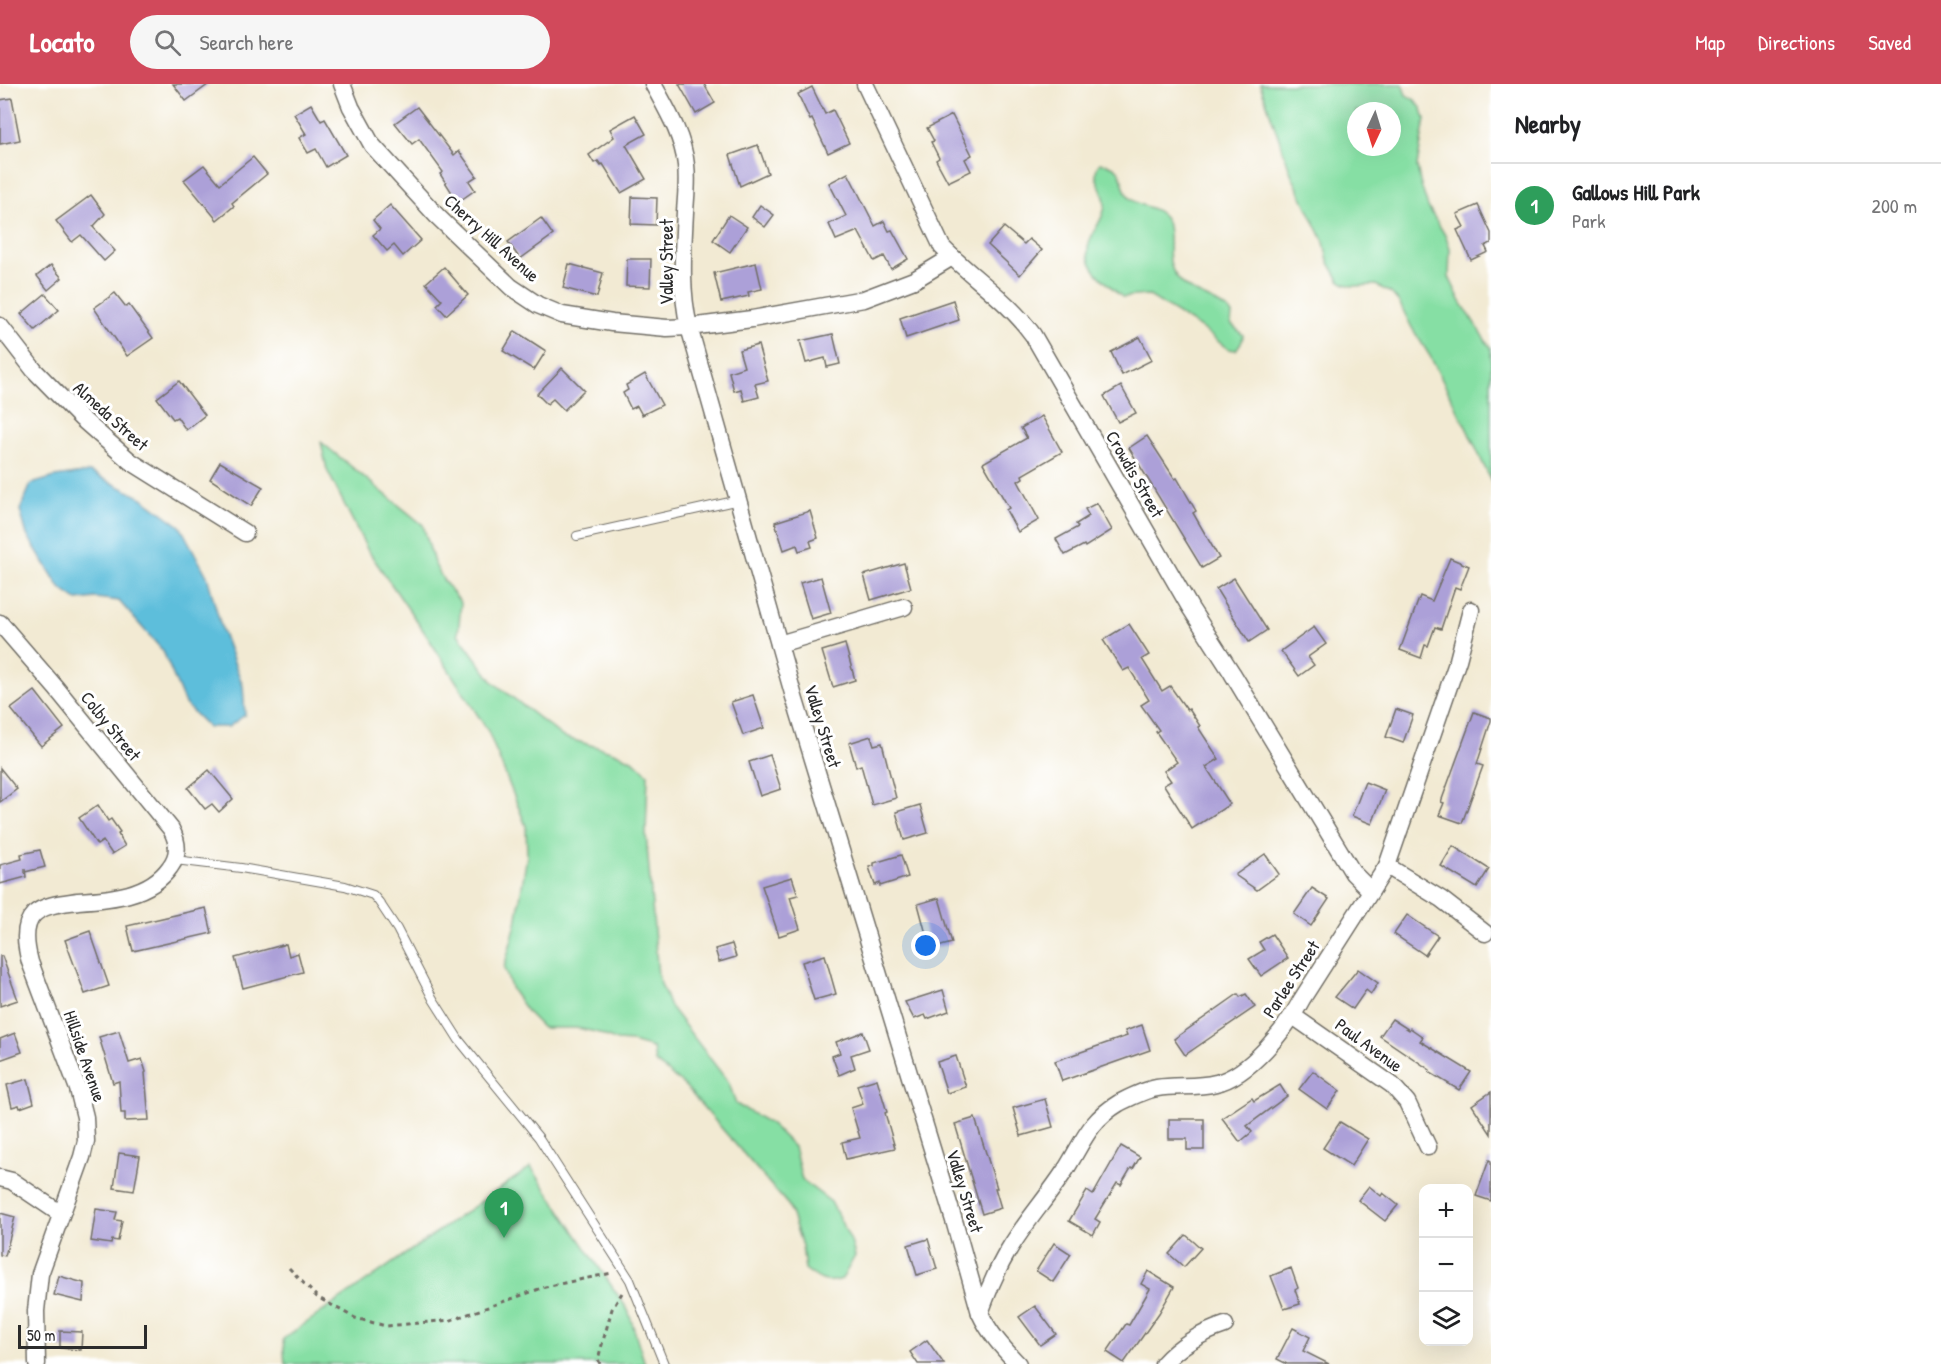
<!DOCTYPE html>
<html lang="en">
<head>
<meta charset="utf-8">
<style>
  :root { --surface:#fff; --page:#f6f6f6; --text:#202124; --muted:#757577; --line:#e0e0e0; --accent:#d1495b }
  body { margin:0; font-family:"Patrick Hand",sans-serif; background:var(--page); color:var(--text) }
  .controls { position:absolute; right:18px; bottom:18px; display:grid; overflow:hidden; border-radius:12px; box-shadow:0 6px 24px #0002 }
  .controls button { width:54px; height:54px; display:grid; place-items:center; padding:0; border:0; border-bottom:2px solid var(--line); background:var(--surface); color:var(--text); font:30px sans-serif }
  .compass { position:absolute; left:1347px; top:18px; width:54px; height:54px; border-radius:50%; background:var(--surface); box-shadow:0 6px 24px #0002; rotate:184deg }
  .scale { position:absolute; left:18px; bottom:15px; width:129px; box-sizing:border-box; padding-left:6px; border:3px solid #2b2b2b; border-top:0; font-size:16px; line-height:21px; white-space:nowrap; color:#2b2b2b; -webkit-text-stroke:4px #fff; paint-order:stroke }
  .you { position:absolute; left:926px; top:862px; width:21px; height:21px; margin:-15px; border:4px solid #fff; border-radius:50%; background:#1a73e8; box-shadow:0 0 0 9px #1a73e833 }
  .badge { display:grid; place-items:center; width:39px; height:39px; border-radius:50%; background:var(--accent); color:#fff; font-size:20px; font-weight:700 }
  .pin { position:absolute; translate:-50% -50px; filter:drop-shadow(0 2px 3px #0008) }
  .pin::after { content:''; position:absolute; top:32px; width:21px; height:18px; background:inherit; clip-path:polygon(0 0,100% 0,50% 100%) }
  .list { margin:0; padding:0; list-style:none }
  h2 { display:flex; justify-content:space-between; align-items:center; height:78px; margin:0; padding:0 24px; font-size:26px }
  h2 small { font-size:20px; font-weight:400; color:var(--muted) }
  .list li { display:grid; grid-template-columns:39px 1fr auto; gap:18px; align-items:center; box-sizing:border-box; height:84px; padding:0 24px; border-top:2px solid var(--line) }
  .list b { display:block; font-size:22px; white-space:nowrap }
  .list p { margin:0; font-size:20px; white-space:nowrap; color:var(--muted) }
  .list em { font-size:20px; font-style:normal; color:var(--muted) }
  .icon { flex:none; width:33px; height:33px; fill:none; stroke:currentColor; stroke-width:2; stroke-linecap:round; stroke-linejoin:round }
  .map { position:relative; flex:none; width:1491px; height:1280px; overflow:hidden }
  header { display:flex; align-items:center; gap:36px; box-sizing:border-box; height:84px; padding:0 30px; background:var(--accent); color:#fff }
  header strong { font-size:28px }
  nav { display:flex; gap:33px; margin-inline-start:auto; font-size:21px }
  .search { width:420px; height:54px; background:var(--page); display:flex; align-items:center; gap:15px; box-sizing:border-box; padding:0 21px; border-radius:33px; color:var(--muted); font-size:22px }
  main { display:flex }
  aside { flex:1; background:var(--surface) }
  .map>svg:first-child { display:block }
  .green { fill:#86dfa4; stroke:#588568; stroke-width:1.5; fill-rule:evenodd }
  .water { fill:#5dbedb; stroke:#447483; stroke-width:1.5 }
  .building { fill:#aca0d8 }
  .lines { fill:none; stroke-linecap:round; stroke-linejoin:round }
  .service-casing { stroke:#716e66; stroke-width:10 }
  .minor-casing { stroke:#716e66; stroke-width:19 }
  .path { stroke:#716e66; stroke-width:3; stroke-dasharray:4.5 4.5; stroke-linecap:butt }
  .service { stroke:#fff; stroke-width:8 }
  .minor { stroke:#fff; stroke-width:16 }
  .labels { text-anchor:middle; dominant-baseline:central; stroke-width:6; stroke-linejoin:round; paint-order:stroke }
  .street-label { font-size:18px; fill:#2b2b2b; stroke:#fff }
</style>
</head>
<body>
<header>
<strong>Locato</strong>
<div class="search"><svg class="icon" aria-label="search" viewBox="0 0 24 24"><circle cx="10" cy="10" r="6"/><path d="M15 15l6 6"/></svg>Search here</div>
<nav><a>Map</a><a>Directions</a><a>Saved</a></nav>
</header>
<main>
<div class="map">
<svg width="1491" height="1280" viewBox="0 0 1491 1280">
  <rect width="100%" height="100%" fill="#fff"/>
  <filter id="ink" filterUnits="userSpaceOnUse"><feTurbulence type="fractalNoise" baseFrequency=".0167" numOctaves="2"/><feDisplacementMap in="SourceGraphic" scale="12" xChannelSelector="R" yChannelSelector="G"/><feConvolveMatrix kernelMatrix="1 2 1 2 8 2 1 2 1" color-interpolation-filters="sRGB"/></filter>
  <filter id="wash" filterUnits="userSpaceOnUse"><feTurbulence type="fractalNoise" baseFrequency=".008" numOctaves="4" result="noise"/><feDisplacementMap in="SourceGraphic" scale="24" xChannelSelector="R" yChannelSelector="G"/><feGaussianBlur stdDeviation="1.35" result="paint"/><feColorMatrix in="noise" values="0 0 0 0 0 0 0 0 0 0 0 0 0 0 0 0 0 1.4 0 .05"/><feComposite in="paint" operator="in"/></filter>
  <g filter="url(#wash)">
    <rect width="100%" height="100%" fill="#f2ead3"/>
    <!-- green -->
    <g class="green">
      <path d="M1260 0H1402L1406 11 1415 16 1422 25 1425 35 1417 82 1420 98 1428 123 1445 151 1450 164 1449 193 1461 218 1491 265V397L1467 345 1430 272 1412 244 1399 218 1391 209 1376 201 1352 202 1345 200 1339 196 1328 177 1324 158 1292 92ZM1356 27H1392V63H1356Z"/>
      <path d="M1100 79C1130 83 1116 98 1130 114 1141 125 1160 121 1167 138 1173 157 1164 175 1176 192 1192 214 1216 213 1232 230L1231 240 1243 251 1242 257 1236 266 1228 265 1201 244 1148 211 1122 213C1111 202 1094 191 1089 175 1082 155 1106 138 1105 118 1104 105 1089 91 1100 79Z"/>
      <path d="M321 358 423 441 434 479 444 497 461 519 458 550 493 598 563 653 614 668 634 677 648 690 646 750 658 892 669 921 729 999 736 1020 771 1040 794 1063 802 1096 831 1118 851 1157 855 1172 842 1195C826 1201 818 1195 805 1185L802 1162 789 1122 685 1002 655 978 653 964 632 958 617 957 596 948 576 944H543L528 929 512 906 504 884 516 840 527 771 526 742 488 647 429 555 367 465 327 386Z"/>
      <path d="M531 1083 628 1226 645 1280H285L283 1255Z"/>
    </g>
    <!-- water -->
    <path class="water" d="M90 388 142 414 180 442 207 492 222 546 243 602 245 631 228 643H208L185 620 163 567 119 517 96 514 77 516 60 504 27 451 20 426 31 400 55 393Z"/>
    <g id="blocks">
      <!-- building -->
      <g class="building">
        <path d="M173 0H209L186 17Z"/>
        <path d="M679 0H704L715 19 696 30Z"/>
        <path d="M812 3 825 30 833 26 849 59 828 69 812 35 810 36 798 10Z"/>
        <path d="M12 14 20 56 0 60V16Z"/>
        <path d="M311 20 321 37 325 35 346 71 326 83 316 65 308 69 299 54 306 50 294 30Z"/>
        <path d="M417 23 454 71 459 67 477 92 469 97 475 106 458 118 440 90 443 88 419 55 412 60 395 39Z"/>
        <path d="M635 31 646 50 626 61 646 95 621 109 603 80 601 81 598 77 594 79 589 71 614 53 610 45Z"/>
        <path d="M952 31 972 71 965 75 971 87 948 98 936 76 939 74 931 58 934 57 927 44Z"/>
        <path d="M758 61 768 89 740 102 730 71Z"/>
        <path d="M253 73 267 90 232 119 234 122 217 136 184 96 204 81 220 100Z"/>
        <path d="M848 89 875 142 884 137 889 147 892 146 908 175 891 185 884 172 874 177 858 147 836 156 829 140 846 132 829 99Z"/>
        <path d="M91 111 105 130 93 143 115 167 104 177 81 151 72 158 56 137Z"/>
        <path d="M632 113 657 114 656 141 631 140Z"/>
        <path d="M390 121 421 156 403 172 394 161 387 167 373 151 380 145 373 136Z"/>
        <path d="M760 121 774 131 765 143 752 133Z"/>
        <path d="M1478 121 1491 149V159L1485 162 1488 168 1471 176 1457 146 1464 143 1457 130Z"/>
        <path d="M729 131 747 143 730 168 713 156Z"/>
        <path d="M541 134 553 151 520 175 508 158Z"/>
        <path d="M1004 143 1024 160 1029 155 1042 166 1020 191 988 161Z"/>
        <path d="M627 175H651L650 203 626 202Z"/>
        <path d="M756 179 762 205 748 208 749 212 721 218 714 189Z"/>
        <path d="M569 180 603 189 597 213 563 204Z"/>
        <path d="M51 181 62 194 48 206 37 192Z"/>
        <path d="M444 183 468 211 446 231 437 221 442 216 426 199Z"/>
        <path d="M115 209 126 223 129 221 153 254 127 272 94 224Z"/>
        <path d="M45 210 59 226 35 246 21 230Z"/>
        <path d="M953 216 959 236 906 254 900 234Z"/>
        <path d="M515 247 546 267 534 286 503 267Z"/>
        <path d="M833 250 840 280 827 283 825 274 806 279 800 257Z"/>
        <path d="M1140 253 1152 276 1122 291 1111 268Z"/>
        <path d="M758 261 768 297 755 300 759 313 744 317 741 305 734 307 729 288 744 283 739 266Z"/>
        <path d="M562 284 584 306 564 326 553 315 547 320 537 310Z"/>
        <path d="M645 290 662 321 642 331 637 322 631 325 623 309 628 306 626 301Z"/>
        <path d="M179 297 205 331 186 346 177 333 173 335 157 314Z"/>
        <path d="M1121 302 1136 329 1118 338 1104 312Z"/>
        <path d="M1042 332 1062 368 1022 391 1023 394 1018 397 1039 436 1018 448 1006 426 1009 424 983 379 1027 354 1021 344Z"/>
        <path d="M1147 352 1175 395 1177 394 1196 427 1193 429 1219 474 1202 484 1129 364Z"/>
        <path d="M220 378 263 403 251 422 210 395Z"/>
        <path d="M1097 419 1112 446 1085 463 1084 461 1065 471 1056 455 1078 443 1076 440 1089 432 1085 425Z"/>
        <path d="M810 427 818 454 810 457 812 463 799 467 797 461 784 466 775 438Z"/>
        <path d="M1450 474 1469 482 1460 505 1455 503 1441 545 1435 543 1428 562 1425 561 1421 574 1400 566 1420 512 1432 517Z"/>
        <path d="M904 479 911 504 871 516 864 491Z"/>
        <path d="M821 493 831 529 811 535 800 499Z"/>
        <path d="M1234 494 1267 546 1249 558 1216 505Z"/>
        <path d="M1129 540 1149 571 1142 575 1162 607 1170 602 1187 626 1189 625 1200 642 1198 643 1219 675 1206 683 1230 720 1192 745 1164 701 1171 697 1164 687 1177 678 1156 648 1159 646 1141 621 1149 616 1129 584 1123 587 1103 556Z"/>
        <path d="M1314 543 1326 560 1308 573 1314 581 1299 592 1281 567Z"/>
        <path d="M845 560 855 596 833 603 822 567Z"/>
        <path d="M35 607 64 644 41 662 11 625Z"/>
        <path d="M753 611 764 644 743 651 731 618Z"/>
        <path d="M1396 625 1413 631 1403 659 1386 653Z"/>
        <path d="M1474 628 1491 634V637L1477 680 1483 682 1462 739 1439 731 1444 719 1441 718Z"/>
        <path d="M871 652 874 661 882 659 896 714 872 721 861 681 856 683 849 659Z"/>
        <path d="M770 671 781 705 760 712 749 678Z"/>
        <path d="M0 684 17 705 0 718Z"/>
        <path d="M209 686 233 715 219 728 212 720 205 725 188 704Z"/>
        <path d="M1365 698 1385 706 1372 740 1352 732Z"/>
        <path d="M98 721 108 737 111 735 120 748 118 750 125 762 112 770 103 757 97 761 79 734Z"/>
        <path d="M920 721 928 749 904 756 896 728Z"/>
        <path d="M1453 762 1489 785 1477 804 1441 782Z"/>
        <path d="M40 766 45 783 25 788V785L26 793 0 800V781L22 775 21 770Z"/>
        <path d="M1265 770 1279 790 1257 806 1235 791Z"/>
        <path d="M901 771 908 793 880 802V799L875 801 869 783 874 782V779Z"/>
        <path d="M792 793 798 811 790 813 800 845 779 852 762 802Z"/>
        <path d="M1312 804 1329 815 1311 842 1294 830Z"/>
        <path d="M939 814 952 859 930 865 918 820Z"/>
        <path d="M206 824 212 849 133 867 127 842Z"/>
        <path d="M1407 831 1438 852 1425 871 1394 850Z"/>
        <path d="M90 847 109 902 85 910 65 856Z"/>
        <path d="M1272 850 1288 874 1261 892 1249 875 1264 866 1259 858Z"/>
        <path d="M286 860 289 872 298 869 303 888 243 904 235 874Z"/>
        <path d="M732 860 736 873 719 878 715 865Z"/>
        <path d="M825 871 836 910 814 916 802 878Z"/>
        <path d="M0 872H2L18 916 0 922Z"/>
        <path d="M1358 885 1378 899 1371 910 1366 906 1353 925 1335 913Z"/>
        <path d="M943 906 949 927 927 935 925 931 914 935 905 918Z"/>
        <path d="M1238 910 1240 913 1246 910 1255 923 1185 971 1174 955Z"/>
        <path d="M1392 935 1409 946 1410 944 1423 953 1420 957 1471 988 1459 1006 1429 988 1430 986 1380 952Z"/>
        <path d="M1142 941 1150 966 1062 997 1055 977 1127 952 1125 947Z"/>
        <path d="M119 947 129 979 142 975 146 988 145 989 149 1036 125 1037V1029H121L119 997 113 999 99 953Z"/>
        <path d="M863 948 869 965 851 971 855 984 839 991 832 972 840 969 836 958Z"/>
        <path d="M15 949 22 968 0 976V955Z"/>
        <path d="M956 972 966 1003 947 1009 937 978Z"/>
        <path d="M1313 987 1340 1007 1327 1025 1299 1005Z"/>
        <path d="M28 995 34 1019 20 1024 19 1021 12 1023 7 1001Z"/>
        <path d="M877 995 887 1028 885 1029 895 1064 846 1075 842 1058 860 1054 851 1024 863 1020 857 1001Z"/>
        <path d="M1280 1001 1287 1012 1247 1042 1252 1048 1240 1058 1222 1034 1252 1014 1254 1017Z"/>
        <path d="M1491 1008V1050L1472 1021Z"/>
        <path d="M1045 1015 1053 1043 1021 1052 1013 1024Z"/>
        <path d="M975 1034 997 1104H995L1001 1124 982 1130 955 1040Z"/>
        <path d="M1169 1035H1204V1066H1187V1055H1169Z"/>
        <path d="M1340 1038 1368 1055 1351 1082 1323 1064Z"/>
        <path d="M1121 1062 1140 1073 1133 1085 1131 1084 1121 1101 1117 1099 1095 1135 1100 1138 1093 1151 1069 1137 1087 1107 1093 1111Z"/>
        <path d="M119 1069 140 1072 134 1107 114 1104Z"/>
        <path d="M1489 1076 1491 1077V1117L1476 1112Z"/>
        <path d="M1369 1102 1381 1112 1383 1109 1398 1121 1385 1137 1358 1116Z"/>
        <path d="M96 1125 117 1128 115 1136 122 1137 118 1157 112 1156 111 1160 91 1157Z"/>
        <path d="M0 1129 15 1133 5 1172 0 1171Z"/>
        <path d="M1186 1151 1201 1164 1184 1183 1169 1170Z"/>
        <path d="M928 1155 937 1185 917 1191 908 1161Z"/>
        <path d="M1054 1159 1071 1170 1053 1198 1036 1187Z"/>
        <path d="M1291 1184 1298 1204 1295 1206 1300 1220 1284 1225 1271 1192Z"/>
        <path d="M1148 1187 1174 1203 1159 1229 1124 1279 1107 1268 1126 1240 1129 1241 1150 1205 1141 1200Z"/>
        <path d="M59 1192 84 1199 83 1218 54 1211Z"/>
        <path d="M1035 1222 1056 1250 1040 1261 1019 1233Z"/>
        <path d="M1293 1244 1310 1253 1303 1267 1329 1280H1287L1277 1275Z"/>
        <path d="M60 1247 82 1248 81 1266 60 1264Z"/>
        <path d="M927 1256 944 1280H918L910 1268Z"/>
      </g>
    </g>
  </g>
  <g filter="url(#ink)">
    <use href="#blocks" fill-opacity="0" stroke="#716e66" stroke-width="1.5"/>
    <g class="lines">
      <!-- service casing -->
      <g class="service-casing">
        <g id="service">
          <path d="M577 452 739 416"/>
          <path d="M175 776 241 784 345 802 373 811 379 818 397 845 433 915 459 956 539 1054 630 1196 664 1280"/>
        </g>
      </g>
      <!-- minor casing -->
      <g class="minor-casing">
        <g id="minor">
          <path d="M342 0 351 23 372 61 437 132 511 203 538 221 562 231 612 239 667 244 689 243 752 235 864 215 914 196 952 173"/>
          <path d="M653 0C667 26 683 52 686 81 688 97 686 112 685 128 683 167 680 205 689 243L794 613 955 1140 980 1229C989 1249 1003 1264 1018 1280"/>
          <path d="M865 0 942 163C972 194 1008 216 1033 251L1191 525 1232 589 1353 789 1371 807"/>
          <path d="M0 242 34 286 81 334 130 377 245 449"/>
          <path d="M0 539 56 604 171 745C178 758 180 770 170 783 150 812 110 815 78 817 65 819 45 820 34 830 22 842 26 863 30 878L78 1005 85 1033 86 1057 82 1073 40 1190 36 1227 37 1280"/>
          <path d="M779 560 904 523"/>
          <path d="M1387 782 1441 815 1485 849"/>
          <path d="M1293 932 1392 1001 1407 1018 1428 1063"/>
          <path d="M0 1094 12 1097 61 1130"/>
          <path d="M980 1229C988 1207 996 1187 1008 1167 1025 1138 1048 1113 1066 1085 1083 1058 1089 1037 1119 1019 1131 1013 1144 1006 1157 1004 1177 1001 1197 1004 1216 999 1249 992 1287 944 1302 915L1387 782 1458 576 1471 526"/>
          <path d="M1163 1280C1180 1261 1201 1249 1225 1241"/>
        </g>
      </g>
      <!-- path -->
      <g class="path">
        <path d="M289 1184 317 1213 355 1234 386 1242 451 1236 545 1203 612 1189"/>
        <path d="M600 1280 598 1275 612 1225 622 1209"/>
      </g>
      <!-- service -->
      <use href="#service" class="service"/>
      <!-- minor -->
      <use href="#minor" class="minor"/>
    </g>
  </g>
  <g class="labels">
    <!-- street labels -->
    <g class="street-label">
      <text transform="translate(492 154) rotate(42)">Cherry Hill Avenue</text>
      <text transform="translate(666 178) rotate(-90)">Valley Street</text>
      <text transform="translate(111 332) rotate(42)">Almeda Street</text>
      <text transform="translate(1135 390) rotate(60)">Crowdis Street</text>
      <text transform="translate(111 642) rotate(51)">Colby Street</text>
      <text transform="translate(823 642) rotate(73)">Valley Street</text>
      <text transform="translate(1291 895) rotate(-57)">Parlee Street</text>
      <text transform="translate(1369 961) rotate(36)">Paul Avenue</text>
      <text transform="translate(85 972) rotate(71)">Hillside Avenue</text>
      <text transform="translate(965 1107) rotate(73)">Valley Street</text>
    </g>
  </g>
</svg>
<div class="controls">
<button>+</button>
<button>−</button>
<button><svg class="icon" aria-label="layers" viewBox="0 0 24 24"><path d="M12 4l9 5-9 5-9-5zM3 14l9 5 9-5"/></svg></button>
</div>
<svg class="compass" viewBox="-18 -18 36 36"><path d="M0-13l5 13h-10z" fill="#e53935"/><path d="M0 13l5-13h-10z" fill="#757577"/></svg>
<div class="scale">50 m</div>
<div class="you"></div>
<div class="pin badge" style="left:504px;top:1154px;background:#2e9e5b">1</div>
</div>
<aside>
<h2>Nearby<small></small></h2>
<ul class="list">
<li><span class="badge" style="background:#2e9e5b">1</span><div><b>Gallows Hill Park</b><p>Park</p></div><em>200 m</em></li>
</ul>
</aside>
</main>
</body>
</html>
